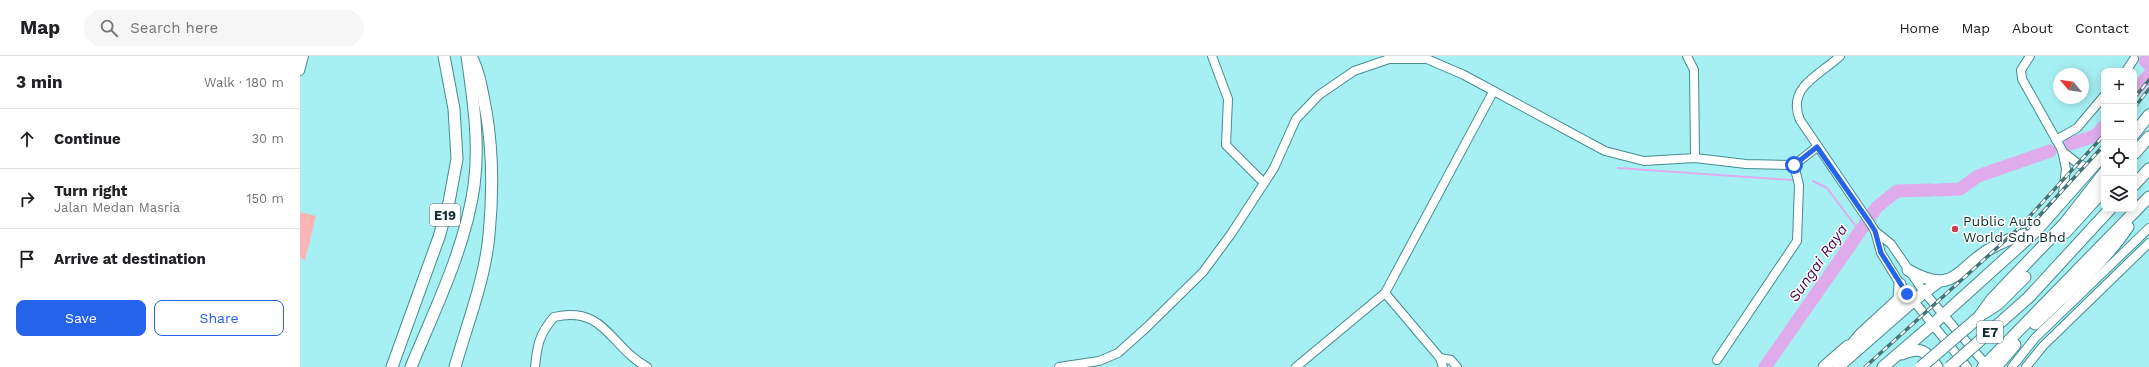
<!DOCTYPE html>
<html lang="en">
<head>
<meta charset="utf-8">
<style>
  :root { --surface:#fff; --page:#f6f6f6; --text:#202124; --muted:#757577; --line:#e0e0e0; --accent:#2563eb }
  body { margin:0; font-family:"Work Sans",sans-serif; background:var(--page); color:var(--text) }
  .controls { position:absolute; right:12px; top:12px; display:grid; overflow:hidden; border-radius:8px; box-shadow:0 2px 10px #0003 }
  .controls button { width:36px; height:36px; display:grid; place-items:center; padding:0; border:0; border-bottom:1px solid var(--line); background:var(--surface); color:var(--text); font:20px sans-serif }
  .compass { position:absolute; left:1753px; top:12px; width:36px; height:36px; border-radius:50%; background:var(--surface); box-shadow:0 2px 10px #0003; rotate:299deg }
  .stop { position:absolute; width:12px; height:12px; margin:-9px; border:3px solid #2563eb; border-radius:50%; background:#fff }
  .stop.end { background:#2563eb; border-color:#fff; box-shadow:0 1px 4px #0008 }
  .list { margin:0; padding:0; list-style:none }
  h2 { display:flex; justify-content:space-between; align-items:center; height:52px; margin:0; padding:0 16px; font-size:17px }
  h2 small { font-size:13px; font-weight:400; color:var(--muted) }
  .list li { display:grid; grid-template-columns:26px 1fr auto; gap:12px; align-items:center; box-sizing:border-box; height:60px; padding:0 16px; border-top:1px solid var(--line) }
  .list b { display:block; font-size:15px; white-space:nowrap }
  .list p { margin:0; font-size:13px; white-space:nowrap; color:var(--muted) }
  .list em { font-size:13px; font-style:normal; color:var(--muted) }
  .actions { display:flex; gap:8px; padding:12px 16px }
  .actions a { flex:1; padding:9px 0; border:1px solid var(--accent); border-radius:8px; text-align:center; font-size:14px; color:var(--accent) }
  .actions .main { background:var(--accent); color:#fff }
  .icon { flex:none; width:22px; height:22px; fill:none; stroke:currentColor; stroke-width:2; stroke-linecap:round; stroke-linejoin:round }
  .map { position:relative; flex:none; width:1849px; height:311px; overflow:hidden }
  header { display:flex; align-items:center; gap:24px; box-sizing:border-box; height:56px; padding:0 20px; background:var(--surface); border-bottom:1px solid var(--line) }
  header strong { font-size:19px }
  nav { display:flex; gap:22px; margin-inline-start:auto; font-size:14px }
  .search { width:280px; height:36px; background:var(--page); display:flex; align-items:center; gap:10px; box-sizing:border-box; padding:0 14px; border-radius:22px; color:var(--muted); font-size:15px }
  main { display:flex }
  aside { flex:1; background:var(--surface) }
  .map>svg:first-child { display:block }
  .green { fill:#fbb5b4 }
  .lines { fill:none; stroke-linecap:round; stroke-linejoin:round }
  .stream { stroke:#dfabeb; stroke-width:2 }
  .river { stroke:#dfabeb; stroke-width:13 }
  .minor-casing { stroke:#438d91; stroke-width:10 }
  .highway-casing { stroke:#438d91; stroke-width:13 }
  .minor { stroke:#fff; stroke-width:8 }
  .highway { stroke:#fff; stroke-width:11 }
  .rail-casing { stroke:#467577; stroke-width:3.5 }
  .rail { stroke:#fff; stroke-width:2; stroke-dasharray:6; stroke-linecap:butt }
  .highway-bridge-casing { stroke:#438d91; stroke-width:13; stroke-linecap:butt }
  .highway-bridge { stroke:#fff; stroke-width:11 }
  .route { stroke:#2563eb; stroke-width:5 }
  .poi-dot { fill:#d0404c; stroke:#fff; stroke-width:1.5 }
  .labels { text-anchor:middle; dominant-baseline:central; stroke-width:3; stroke-linejoin:round; paint-order:stroke }
  .shield { fill:#fff; stroke:#566c6d; stroke-width:1 }
  .shield-label { font-size:13px; font-weight:bold; fill:#0e2d2f }
  .poi-label { font-size:14px; fill:#0e2d2f; stroke:#fff; text-anchor:start }
  .water-label { font-size:15px; font-style:italic; fill:#460453; stroke:#fff }
</style>
</head>
<body>
<header>
<strong>Map</strong>
<div class="search"><svg class="icon" aria-label="search" viewBox="0 0 24 24"><circle cx="10" cy="10" r="6"/><path d="M15 15l6 6"/></svg>Search here</div>
<nav><a>Home</a><a>Map</a><a>About</a><a>Contact</a></nav>
</header>
<main>
<aside>
<h2>3 min<small>Walk · 180 m</small></h2>
<ul class="list">
<li><svg class="icon" aria-label="ahead" viewBox="0 0 24 24"><path d="M12 20V5M6 11l6-6 6 6"/></svg><div><b>Continue</b></div><em>30 m</em></li>
<li><svg class="icon" aria-label="right" viewBox="0 0 24 24"><path d="M7 20v-9h11M14 6l5 5-5 5"/></svg><div><b>Turn right</b><p>Jalan Medan Masria</p></div><em>150 m</em></li>
<li><svg class="icon" aria-label="arrive" viewBox="0 0 24 24"><path d="M6 21V4h12l-3 4 3 4H6"/></svg><div><b>Arrive at destination</b></div></li>
</ul>
<div class="actions"><a class="main">Save</a><a>Share</a></div>
</aside>
<div class="map">
<svg width="1849" height="311" viewBox="0 0 1849 311">
  <rect width="100%" height="100%" fill="#a6f0f4"/>
  <!-- green -->
  <path class="green" d="M0 156 16 160 5 204 0 202Z"/>
  <g class="lines">
    <!-- stream -->
    <g class="stream">
      <path d="M1318 112 1492 124"/>
      <path d="M1513 125 1527 132 1560 176"/>
    </g>
    <!-- river -->
    <g class="river">
      <path d="M1845 5 1849 8"/>
      <path d="M1834 36 1849 19"/>
      <path d="M1770 88 1795 80 1804 70"/>
      <path d="M1639 134 1660 133 1678 120 1750 95"/>
      <path d="M1465 311 1577 151 1597 135 1632 134"/>
    </g>
    <!-- minor casing -->
    <g class="minor-casing">
      <g id="minor">
        <path d="M912 0 928 43 926 89 964 127"/>
        <path d="M1387 0 1394 14 1395 102"/>
        <path d="M1540 0C1521 19 1486 30 1500 64L1570 167 1575 175 1581 197 1600 228 1667 311"/>
        <path d="M1730 0 1721 14 1722 23 1762 94 1766 113 1762 145"/>
        <path d="M0 15 4 0"/>
        <path d="M1826 15 1834 3"/>
        <path d="M1756 84 1777 72 1804 40"/>
        <path d="M1762 95 1777 107 1791 113"/>
        <path d="M1575 175 1591 188 1624 236 1688 311"/>
        <path d="M1085 237 1140 302 1143 311"/>
        <path d="M1140 302 1151 304 1157 311"/>
        <path d="M1417 304 1497 185 1499 129 1494 109"/>
        <path d="M235 311C237 290 239 278 254 261 305 249 310 291 347 311"/>
        <path d="M759 311 799 305 818 297 847 271 903 216 931 178 974 112 996 63 1019 39 1054 15 1089 3H1127L1164 19 1305 95 1344 105 1395 102 1446 108 1494 109 1517 91"/>
        <path d="M996 311 1085 237 1193 36"/>
        <path d="M1712 311 1735 282 1849 172"/>
        <path d="M1726 311 1743 290 1849 187"/>
      </g>
    </g>
    <!-- highway casing -->
    <g class="highway-casing">
      <g id="highway">
        <path d="M1834 78 1849 59"/>
        <path d="M1834 98 1849 81"/>
        <path d="M1834 129 1849 113"/>
        <path d="M1765 177 1804 134"/>
        <path d="M1608 214C1653 239 1654 216 1688 194 1702 185 1717 180 1733 176"/>
        <path d="M1729 241 1810 153"/>
        <path d="M1684 257 1698 248 1725 221"/>
        <path d="M1679 261 1692 243 1765 167 1804 117"/>
        <path d="M1735 268C1767 237 1803 208 1828 171"/>
        <path d="M1544 298 1561 278 1599 243 1600 228"/>
        <path d="M1602 298C1622 290 1625 295 1637 311"/>
        <path d="M92 311 139 181 149 146 157 103 154 53 144 0"/>
        <path d="M111 311C135 253 165 193 174 130 180 86 173 43 167 0"/>
        <path d="M155 311C167 268 185 224 189 179 193 138 193 96 186 55 182 36 180 17 171 0"/>
        <path d="M1524 311 1548 290"/>
        <path d="M1538 311 1613 245 1638 226"/>
        <path d="M1583 311 1632 269 1735 176 1804 98"/>
        <path d="M1683 311 1849 141"/>
        <path d="M1696 311 1715 289"/>
      </g>
    </g>
    <!-- minor -->
    <use href="#minor" class="minor"/>
    <!-- highway -->
    <use href="#highway" class="highway"/>
    <!-- rail casing -->
    <g class="rail-casing">
      <g id="rail">
        <path d="M1834 42 1849 24"/>
        <path d="M1834 52 1849 33"/>
        <path d="M1727 173 1804 89"/>
        <path d="M1565 311 1719 172 1804 79"/>
      </g>
    </g>
    <!-- rail -->
    <use href="#rail" class="rail"/>
    <!-- highway-bridge casing -->
    <g class="highway-bridge-casing">
      <g id="highway-bridge">
        <path d="M1621 311 1679 261"/>
        <path d="M1650 311 1729 241"/>
      </g>
    </g>
    <!-- highway-bridge -->
    <use href="#highway-bridge" class="highway-bridge"/>
  </g>
  <g class="lines">
    <!-- route -->
    <path class="route" d="M1494 109 1517 91 1570 167 1575 175 1581 197 1607 238"/>
  </g>
  <!-- markers -->
  <circle class="poi-dot" cx="1655" cy="173" r="4"/>
  <g class="labels">
    <!-- shield labels -->
    <g class="shield">
      <rect x="130" y="148" width="30" height="22" rx="3"/>
      <rect x="1677" y="265" width="26" height="22" rx="3"/>
    </g>
    <g class="shield-label">
      <text x="145" y="159">E19</text>
      <text x="1690" y="276">E7</text>
    </g>
    <!-- poi labels -->
    <g class="poi-label">
      <text x="1663" y="165">Public Auto<tspan x="1663" dy="16">World Sdn Bhd</tspan></text>
    </g>
    <!-- water labels -->
    <g class="water-label">
      <text transform="translate(1518 207) rotate(-55)">Sungai Raya</text>
    </g>
  </g>
</svg>
<div class="controls">
<button>+</button>
<button>−</button>
<button><svg class="icon" aria-label="locate" viewBox="0 0 24 24"><circle cx="12" cy="12" r="6"/><path d="M12 2v4M12 18v4M2 12h4M18 12h4"/></svg></button>
<button><svg class="icon" aria-label="layers" viewBox="0 0 24 24"><path d="M12 4l9 5-9 5-9-5zM3 14l9 5 9-5"/></svg></button>
</div>
<svg class="compass" viewBox="-18 -18 36 36"><path d="M0-13l5 13h-10z" fill="#e53935"/><path d="M0 13l5-13h-10z" fill="#757577"/></svg>
<div class="stop" style="left:1494px;top:109px"></div>
<div class="stop end" style="left:1607px;top:238px"></div>
</div>
</main>
</body>
</html>
